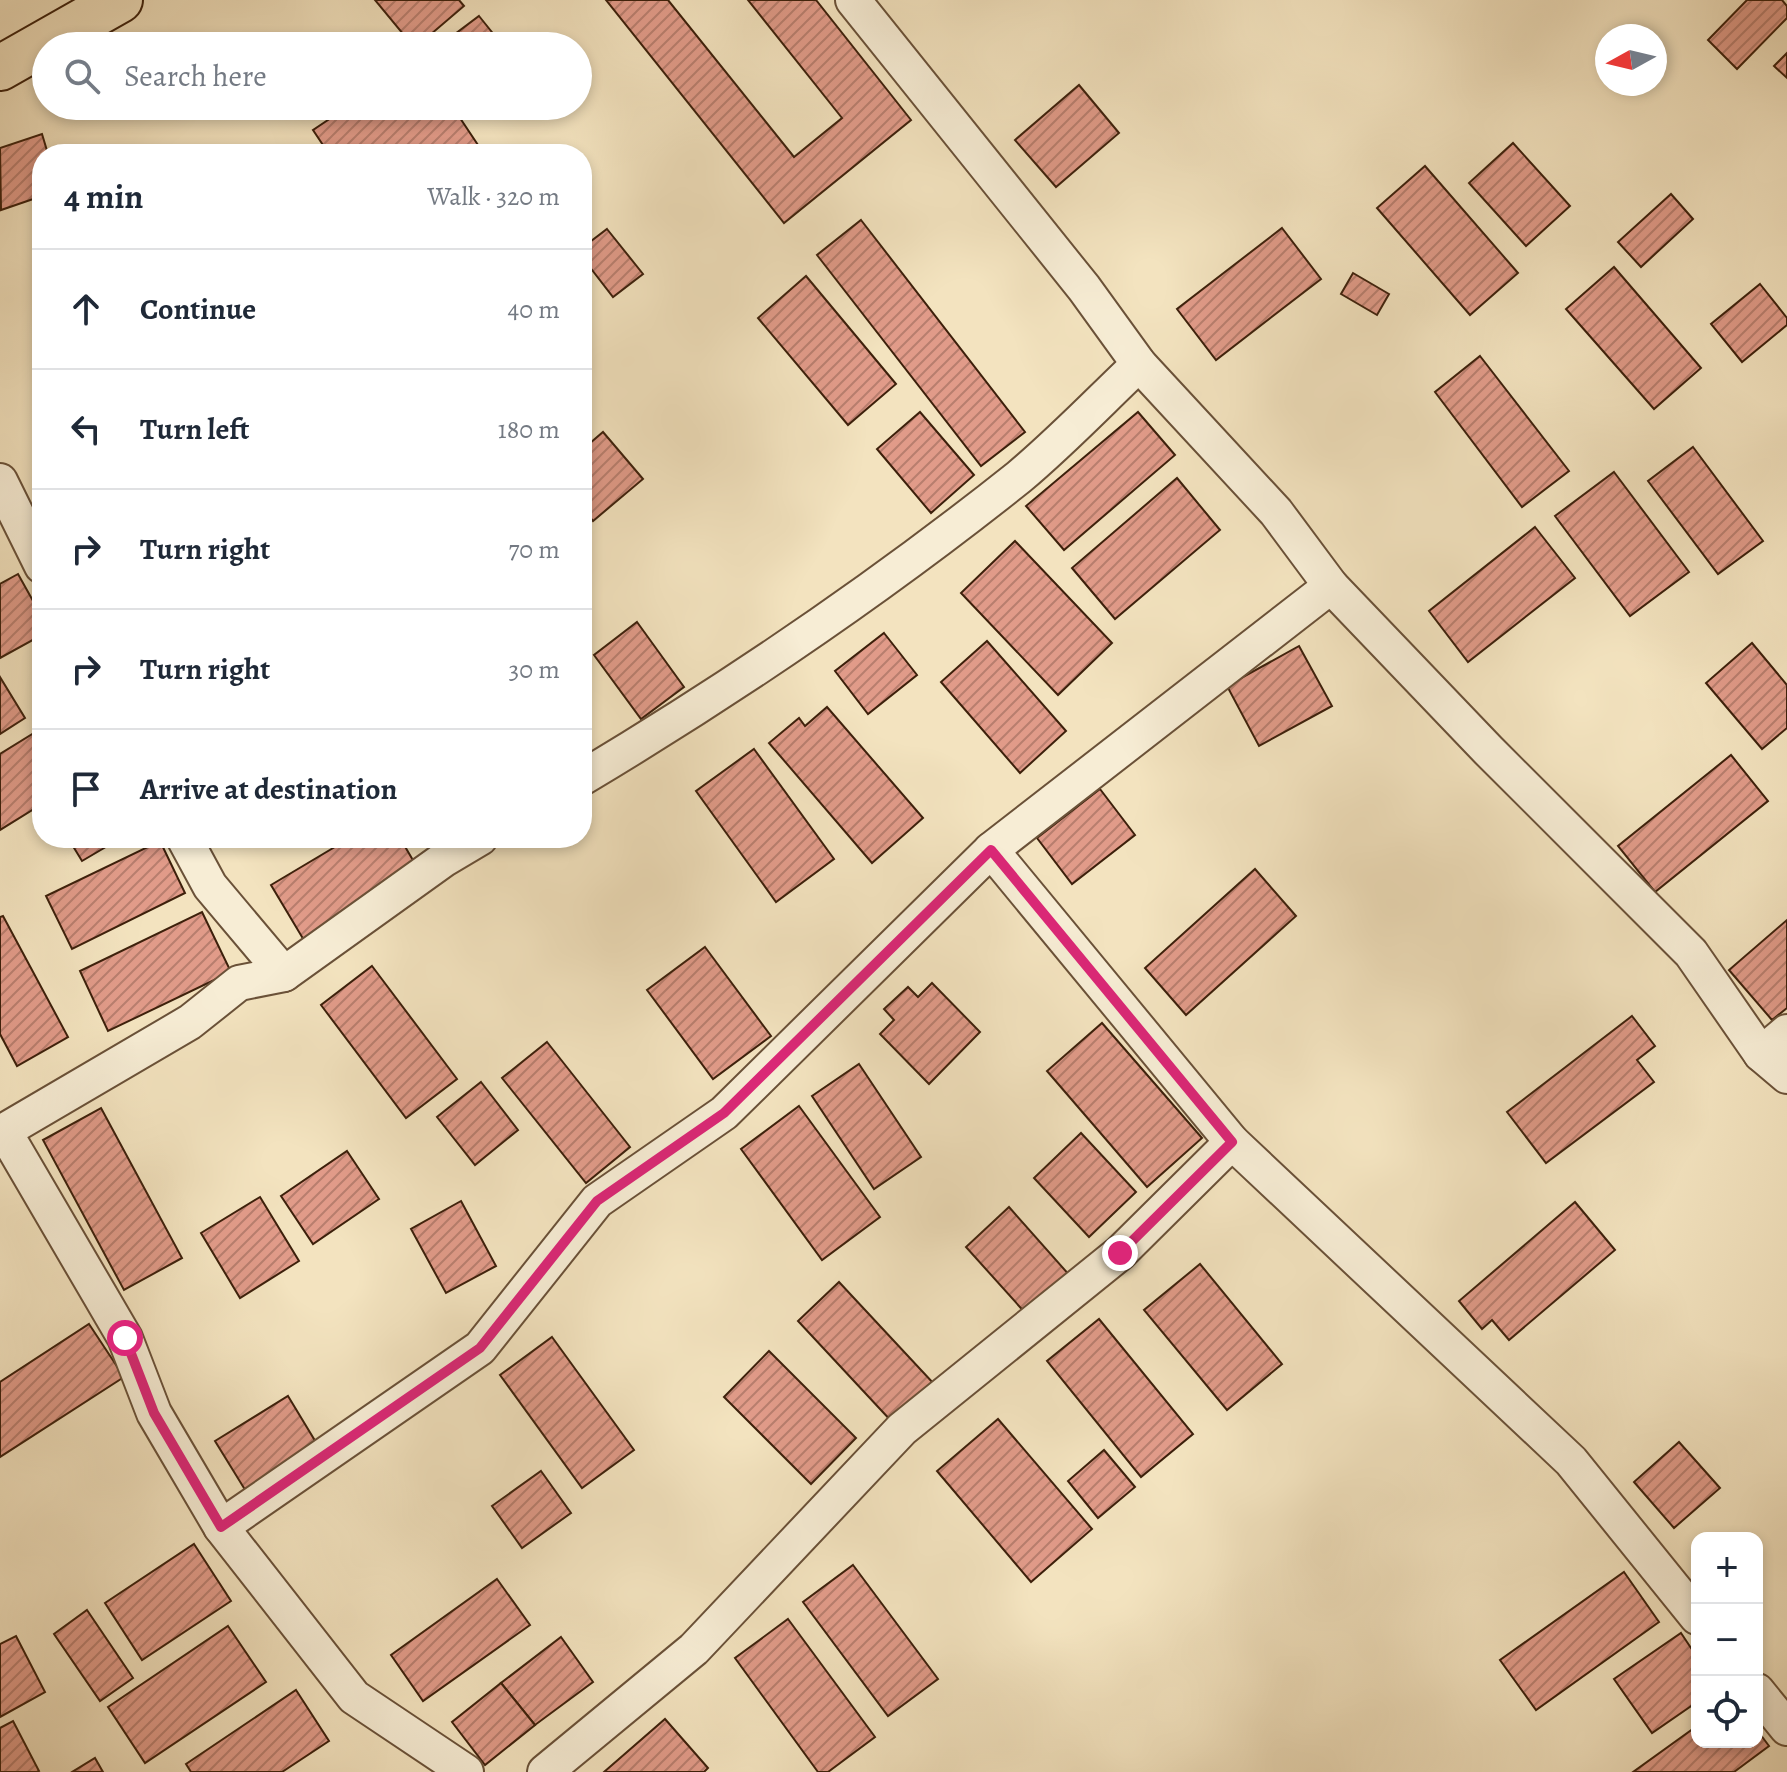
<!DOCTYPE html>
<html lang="en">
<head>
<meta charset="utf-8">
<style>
  :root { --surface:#fff; --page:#f6f6f7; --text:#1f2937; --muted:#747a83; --line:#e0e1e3 }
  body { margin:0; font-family:Alegreya,serif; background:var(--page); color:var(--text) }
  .controls { position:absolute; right:24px; bottom:24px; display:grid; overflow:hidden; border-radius:16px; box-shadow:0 4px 12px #0003 }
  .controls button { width:72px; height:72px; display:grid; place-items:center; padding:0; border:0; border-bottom:2px solid var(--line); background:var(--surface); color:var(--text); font:40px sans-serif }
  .compass { position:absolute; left:1595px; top:24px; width:72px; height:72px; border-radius:50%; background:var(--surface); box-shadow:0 4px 12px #0003; rotate:262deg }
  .stop { position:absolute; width:24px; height:24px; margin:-18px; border:6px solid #db2777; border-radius:50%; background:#fff }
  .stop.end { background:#db2777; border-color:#fff; box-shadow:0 2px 8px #0008 }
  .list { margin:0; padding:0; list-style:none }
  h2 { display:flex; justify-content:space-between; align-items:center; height:104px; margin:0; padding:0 32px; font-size:34px }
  h2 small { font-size:26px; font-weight:400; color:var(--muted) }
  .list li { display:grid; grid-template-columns:52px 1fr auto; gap:24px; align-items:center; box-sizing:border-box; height:120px; padding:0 32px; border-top:2px solid var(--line) }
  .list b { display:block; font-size:30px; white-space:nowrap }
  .list em { font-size:26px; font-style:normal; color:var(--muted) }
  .icon { flex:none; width:44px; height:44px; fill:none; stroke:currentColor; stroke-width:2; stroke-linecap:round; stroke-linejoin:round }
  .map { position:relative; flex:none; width:1787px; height:1772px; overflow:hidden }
  .search { position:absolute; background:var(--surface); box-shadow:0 4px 12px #0003; left:32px; top:32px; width:560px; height:88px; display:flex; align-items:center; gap:20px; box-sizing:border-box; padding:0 28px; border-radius:44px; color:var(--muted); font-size:30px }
  .panel { position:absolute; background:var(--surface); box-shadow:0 4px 12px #0003; left:32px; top:144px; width:560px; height:704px; border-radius:32px }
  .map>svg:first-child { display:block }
  .building { fill:url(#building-hatch); stroke:#3d200b; stroke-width:2 }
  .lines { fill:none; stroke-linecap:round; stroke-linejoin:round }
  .minor-casing { stroke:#6a5138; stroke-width:38 }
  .primary-casing { stroke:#3d200b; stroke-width:48 }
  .minor { stroke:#f7edd5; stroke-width:34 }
  .primary { stroke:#f3e3bf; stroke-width:44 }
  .route { stroke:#db2777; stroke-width:10 }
</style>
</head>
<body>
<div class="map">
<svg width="1787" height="1772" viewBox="0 0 1787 1772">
  <defs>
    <pattern id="building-hatch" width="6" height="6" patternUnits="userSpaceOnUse" patternTransform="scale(2)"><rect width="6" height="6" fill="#e19b89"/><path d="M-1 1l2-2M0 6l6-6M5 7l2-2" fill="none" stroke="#b87e6e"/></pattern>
  </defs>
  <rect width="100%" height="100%" fill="#f3e3bf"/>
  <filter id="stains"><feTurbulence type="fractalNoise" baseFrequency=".0025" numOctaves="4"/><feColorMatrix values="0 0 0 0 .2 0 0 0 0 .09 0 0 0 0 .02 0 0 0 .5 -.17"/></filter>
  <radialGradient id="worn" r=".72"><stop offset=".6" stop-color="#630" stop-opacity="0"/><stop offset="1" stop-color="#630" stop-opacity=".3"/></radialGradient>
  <!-- building -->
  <g class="building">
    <path d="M375 0H459L464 6 417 46H413Z"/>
    <path d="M606 0H668L794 157 842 118 748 0H816L911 120 784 223Z"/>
    <path d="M1747 0H1782L1787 6V18L1737 69 1708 40Z"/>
    <path d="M479 16 503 46H439Z"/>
    <path d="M1787 53V78L1774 66Z"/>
    <path d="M1079 85 1119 133 1056 187 1015 140Z"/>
    <path d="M271 106H295L274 115Z"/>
    <path d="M349 106H452L482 151 478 154H329L313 130Z"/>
    <path d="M42 134 48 154H42V196L1 210 0 148Z"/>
    <path d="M1513 143 1570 206 1526 246 1469 183Z"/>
    <path d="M1425 166 1518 273 1470 315 1377 208Z"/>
    <path d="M1671 194 1693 219 1641 267 1618 242Z"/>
    <path d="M861 220 1025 432 981 466 817 255Z"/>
    <path d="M1282 228 1321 279 1216 360 1177 309Z"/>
    <path d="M607 229 643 274 613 297 582 257V248Z"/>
    <path d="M1614 267 1701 368 1654 409 1566 309Z"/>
    <path d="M1353 273 1389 294 1377 315 1341 294Z"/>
    <path d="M806 276 896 384 848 425 758 318Z"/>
    <path d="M1760 284 1787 318V325L1742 362 1711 324Z"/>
    <path d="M1480 356 1569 471 1522 507 1435 392Z"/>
    <path d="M920 412 974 475 931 513 877 449Z"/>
    <path d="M1138 412 1175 455 1064 550 1026 506Z"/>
    <path d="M603 432 643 479 593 521 582 508V450Z"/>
    <path d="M1693 447 1763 541 1718 574 1648 481Z"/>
    <path d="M1614 472 1689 572 1630 616 1555 516Z"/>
    <path d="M1177 478 1220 530 1115 619 1072 568Z"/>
    <path d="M1535 527 1575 578 1468 662 1429 611Z"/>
    <path d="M1015 541 1112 643 1058 695 961 593Z"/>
    <path d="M18 574 42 617V635L0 658V584Z"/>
    <path d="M637 622 684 687 641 719 594 655Z"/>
    <path d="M884 633 917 675 868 714 835 671Z"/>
    <path d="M987 641 1066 731 1020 773 941 682Z"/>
    <path d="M1752 643 1787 685V728L1762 749 1706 683Z"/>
    <path d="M1299 646 1332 706 1259 746 1227 686Z"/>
    <path d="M0 677 25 718 0 734Z"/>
    <path d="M827 707 923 818 872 863 769 743 799 718 805 726Z"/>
    <path d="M42 728V804L0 830V754Z"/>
    <path d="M754 749 834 859 776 902 696 791Z"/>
    <path d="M1731 755 1768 801 1655 892 1618 846Z"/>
    <path d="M1100 789 1135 835 1072 884 1037 838Z"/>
    <path d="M68 838H121L82 861Z"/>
    <path d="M350 838H400L421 874 305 942 271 885Z"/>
    <path d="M425 838H447L430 847Z"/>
    <path d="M160 841 185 893 72 949 46 896Z"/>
    <path d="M1255 869 1296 916 1186 1015 1145 968Z"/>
    <path d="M202 912 231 972 108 1031 80 971Z"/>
    <path d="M3 916 68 1037 17 1066 0 1034V917Z"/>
    <path d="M1787 920V1008L1772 1020 1729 970Z"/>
    <path d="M705 947 771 1036 713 1079 647 990Z"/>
    <path d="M372 966 457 1079 406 1118 321 1005Z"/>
    <path d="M932 983 980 1032 929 1084 880 1034 894 1020 884 1009 908 987 918 997Z"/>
    <path d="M1632 1016 1655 1046 1637 1060 1654 1082 1546 1163 1507 1112Z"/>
    <path d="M1102 1023 1202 1138 1147 1187 1047 1071Z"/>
    <path d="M547 1042 630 1147 586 1183 502 1078Z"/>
    <path d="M859 1064 921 1157 874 1189 812 1096Z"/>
    <path d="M481 1082 518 1130 475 1165 437 1117Z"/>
    <path d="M799 1106 880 1217 822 1260 741 1149Z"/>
    <path d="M101 1108 182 1258 124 1290 43 1140Z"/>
    <path d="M1081 1133 1136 1192 1089 1237 1034 1178Z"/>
    <path d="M347 1151 379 1199 313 1244 281 1196Z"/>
    <path d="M260 1197 299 1261 240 1298 201 1233Z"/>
    <path d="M461 1201 496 1266 446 1293 411 1229Z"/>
    <path d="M1575 1202 1615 1250 1509 1340 1492 1320 1482 1329 1459 1301Z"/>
    <path d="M1009 1207 1071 1277 1028 1316 966 1247Z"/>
    <path d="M1200 1264 1282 1364 1227 1410 1144 1310Z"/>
    <path d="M839 1282 935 1385 894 1424 798 1321Z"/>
    <path d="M1099 1319 1193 1434 1141 1477 1047 1361Z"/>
    <path d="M89 1324 124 1377 0 1457V1382Z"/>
    <path d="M552 1337 634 1450 582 1488 500 1375Z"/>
    <path d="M769 1351 856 1438 811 1484 724 1397Z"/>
    <path d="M288 1396 320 1449 247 1493 215 1441Z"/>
    <path d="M998 1419 1092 1529 1031 1582 937 1471Z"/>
    <path d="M1679 1442 1720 1488 1674 1528 1634 1482Z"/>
    <path d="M1104 1450 1135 1487 1098 1518 1068 1481Z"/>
    <path d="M541 1471 571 1513 522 1548 492 1506Z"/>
    <path d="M194 1544 231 1601 142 1660 105 1603Z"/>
    <path d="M853 1565 938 1679 888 1716 803 1602Z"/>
    <path d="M1624 1572 1659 1622 1536 1710 1500 1660Z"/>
    <path d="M497 1579 530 1625 423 1701 391 1655Z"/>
    <path d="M87 1610 133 1678 100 1701 54 1634Z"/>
    <path d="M788 1619 875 1737 828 1772H818L735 1658Z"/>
    <path d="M228 1626 266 1682 145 1763 108 1707Z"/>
    <path d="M1681 1633 1697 1657V1702L1652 1733 1614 1679Z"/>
    <path d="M16 1636 45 1692 0 1717V1644Z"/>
    <path d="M561 1637 593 1682 535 1725 501 1683Z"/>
    <path d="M501 1683 535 1725 485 1765 452 1722Z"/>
    <path d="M296 1690 329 1741 282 1772H191L186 1764Z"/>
    <path d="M665 1719 708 1768 704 1772H604Z"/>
    <path d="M13 1721 39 1771 37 1772H0V1728Z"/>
    <path d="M1697 1726V1742H1757V1730L1769 1746 1734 1772H1633Z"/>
    <path d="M95 1758 103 1772H72Z"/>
  </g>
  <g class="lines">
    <!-- minor casing -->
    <g class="minor-casing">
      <g id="minor">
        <path d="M853 0 1084 288 1139 364 1276 512 1331 586 1488 750 1691 953 1761 1054 1787 1076"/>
        <path d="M0 481 42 566"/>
        <path d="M582 778C734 687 881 587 1019 477 1061 442 1100 401 1139 364"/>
        <path d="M184 838 210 886 284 974 239 983 190 1022 4 1131 125 1338 154 1413 221 1527 354 1697 466 1772"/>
        <path d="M991 850 1331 586"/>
        <path d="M284 974 443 860 480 838"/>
        <path d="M1761 1054 1787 1032"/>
        <path d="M221 1527 480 1348 597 1201 724 1113 991 850 1232 1142 1571 1461 1697 1617"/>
        <path d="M1757 1691 1787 1728"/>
        <path d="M545 1772 694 1649 902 1429 1120 1253 1232 1142"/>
      </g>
    </g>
    <!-- primary casing -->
    <g class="primary-casing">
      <path id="primary" d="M0 68 120 0"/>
    </g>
    <!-- minor -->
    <use href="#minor" class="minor"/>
    <!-- primary -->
    <use href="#primary" class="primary"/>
  </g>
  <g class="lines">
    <!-- route -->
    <path class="route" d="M125 1338 154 1413 221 1527 480 1348 597 1201 724 1113 991 850 1232 1142 1120 1253"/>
  </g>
  <rect width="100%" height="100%" filter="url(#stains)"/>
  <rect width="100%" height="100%" fill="url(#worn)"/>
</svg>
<div class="controls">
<button>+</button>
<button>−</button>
<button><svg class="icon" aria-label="locate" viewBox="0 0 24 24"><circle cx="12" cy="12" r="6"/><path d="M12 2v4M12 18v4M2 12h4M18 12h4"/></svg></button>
</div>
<svg class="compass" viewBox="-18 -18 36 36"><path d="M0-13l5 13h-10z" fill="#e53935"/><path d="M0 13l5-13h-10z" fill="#747a83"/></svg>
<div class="stop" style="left:125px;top:1338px"></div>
<div class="stop end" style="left:1120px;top:1253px"></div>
<div class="search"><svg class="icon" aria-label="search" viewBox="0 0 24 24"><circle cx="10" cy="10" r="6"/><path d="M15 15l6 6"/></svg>Search here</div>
<section class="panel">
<h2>4 min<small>Walk · 320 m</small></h2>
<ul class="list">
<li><svg class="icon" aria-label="ahead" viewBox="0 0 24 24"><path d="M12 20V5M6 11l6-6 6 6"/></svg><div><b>Continue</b></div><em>40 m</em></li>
<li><svg class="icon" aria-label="left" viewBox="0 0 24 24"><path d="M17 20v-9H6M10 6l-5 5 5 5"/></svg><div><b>Turn left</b></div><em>180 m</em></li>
<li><svg class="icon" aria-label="right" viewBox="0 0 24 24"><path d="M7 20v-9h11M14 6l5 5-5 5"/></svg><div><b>Turn right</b></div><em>70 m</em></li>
<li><svg class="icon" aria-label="right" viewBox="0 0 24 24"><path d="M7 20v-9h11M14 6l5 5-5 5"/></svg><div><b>Turn right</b></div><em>30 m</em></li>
<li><svg class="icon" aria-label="arrive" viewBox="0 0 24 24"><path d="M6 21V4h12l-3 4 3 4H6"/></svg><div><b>Arrive at destination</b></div></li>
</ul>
</section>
</div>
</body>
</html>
